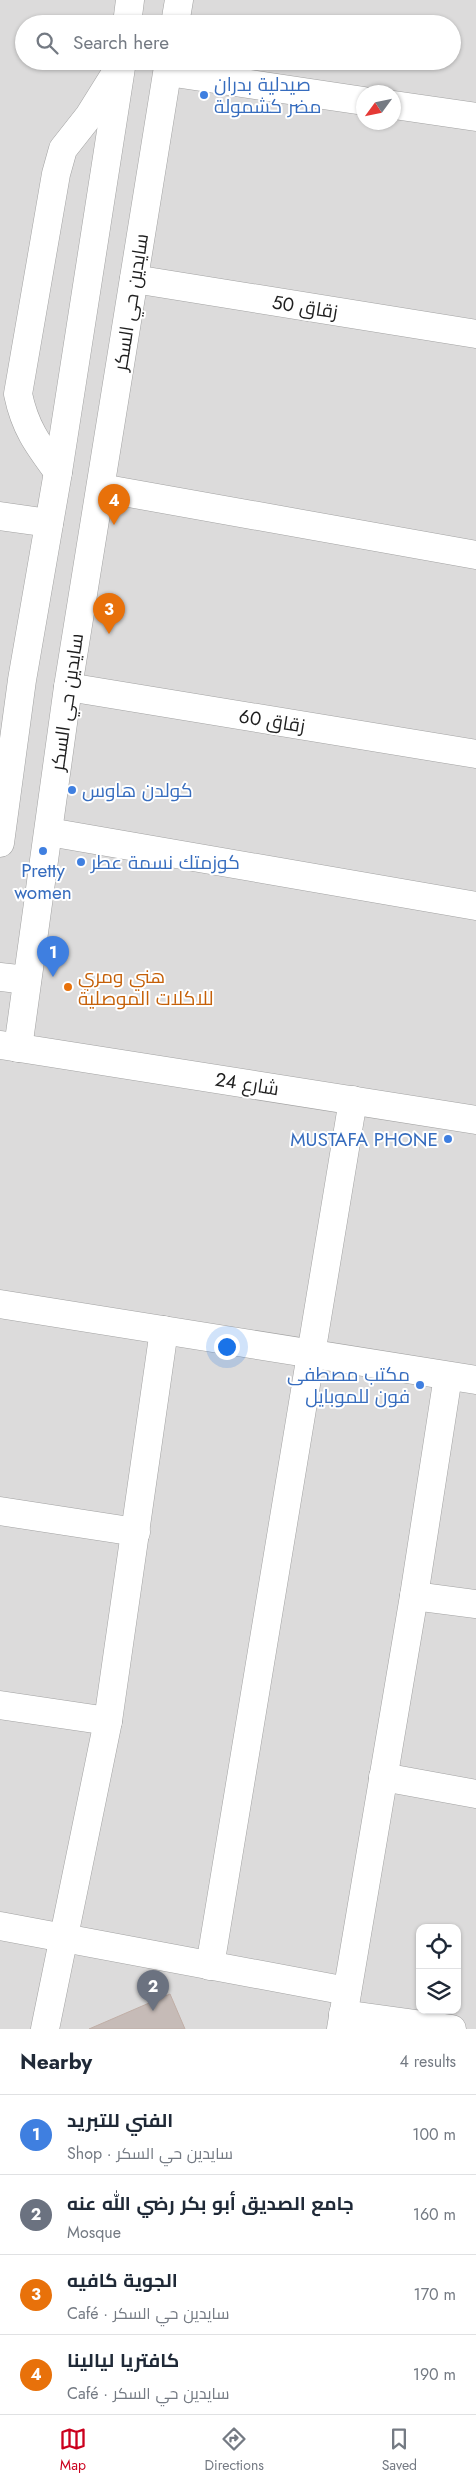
<!DOCTYPE html>
<html lang="en">
<head>
<meta charset="utf-8">
<style>
  :root { --surface:#fff; --page:#f2f2f3; --text:#1f2937; --muted:#747a83; --line:#e0e1e3; --accent:#cb001d }
  body { margin:0; font-family:Jost,Cairo,sans-serif; background:var(--page); color:var(--text) }
  .controls { position:absolute; right:15px; bottom:15px; display:grid; overflow:hidden; border-radius:10px; box-shadow:0 1px 4px #0004 }
  .controls button { width:45px; height:45px; display:grid; place-items:center; padding:0; border:0; border-bottom:1px solid var(--line); background:var(--surface); color:var(--text); font:25px sans-serif }
  .compass { position:absolute; left:356px; top:85px; width:45px; height:45px; border-radius:50%; background:var(--surface); box-shadow:0 1px 4px #0004; rotate:237deg }
  .you { position:absolute; left:226px; top:1346px; width:18px; height:18px; margin:-12px; border:4px solid #fff; border-radius:50%; background:#1a73e8; box-shadow:0 0 0 8px #1a73e833 }
  .badge { display:grid; place-items:center; width:32px; height:32px; border-radius:50%; background:var(--accent); color:#fff; font-size:16px; font-weight:700 }
  .pin { position:absolute; translate:-50% -41px; filter:drop-shadow(0 1px 2px #0008) }
  .pin::after { content:''; position:absolute; top:26px; width:18px; height:15px; background:inherit; clip-path:polygon(0 0,100% 0,50% 100%) }
  .list { margin:0; padding:0; list-style:none }
  h2 { display:flex; justify-content:space-between; align-items:center; height:65px; margin:0; padding:0 20px; font-size:21px }
  h2 small { font-size:16px; font-weight:400; color:var(--muted) }
  .list li { display:grid; grid-template-columns:32px 1fr auto; gap:15px; align-items:center; box-sizing:border-box; height:80px; padding:0 20px; border-top:1px solid var(--line) }
  .list b { display:block; font-size:19px; white-space:nowrap }
  .list p { margin:0; font-size:16px; white-space:nowrap; color:var(--muted) }
  .list em { font-size:16px; font-style:normal; color:var(--muted) }
  .icon { flex:none; width:28px; height:28px; fill:none; stroke:currentColor; stroke-width:2; stroke-linecap:round; stroke-linejoin:round }
  .map { position:relative; flex:none; width:476px; height:2029px; overflow:hidden }
  .search { position:absolute; background:var(--surface); box-shadow:0 1px 4px #0004; left:15px; right:15px; top:15px; height:55px; display:flex; align-items:center; gap:12px; box-sizing:border-box; padding:0 18px; border-radius:28px; color:var(--muted); font-size:19px }
  .sheet { height:385px; background:var(--surface) }
  nav { display:flex; justify-content:space-around; align-items:center; box-sizing:border-box; height:70px; border-top:1px solid var(--line); background:var(--surface); font-size:14px; color:var(--muted) }
  nav a { display:grid; justify-items:center; gap:2px }
  nav .on { color:var(--accent) }
  .map>svg:first-child { display:block }
  .residential { fill:#dcdbdb; fill-rule:evenodd }
  .building { fill:#c6bbb7; stroke:#c0aea6 }
  .lines { fill:none; stroke-linecap:round; stroke-linejoin:round }
  .minor-casing { stroke:#a2a2a2; stroke-width:29 }
  .minor { stroke:#fff; stroke-width:28 }
  .shop-dot { fill:#3f7fe0; stroke:#fff; stroke-width:2 }
  .food-dot { fill:#e8710a; stroke:#fff; stroke-width:2 }
  .labels { text-anchor:middle; dominant-baseline:central; stroke-width:4; stroke-linejoin:round; paint-order:stroke }
  .shop-label { font-size:19px; fill:#366cbe; stroke:#fff; text-anchor:start }
  .street-label { font-size:19px; fill:#1e1e1e; stroke:#fff }
  .food-label { font-size:19px; fill:#c56008; stroke:#fff; text-anchor:start }
</style>
</head>
<body>
<div class="map">
<svg width="476" height="2029" viewBox="0 0 476 2029">
  <rect width="100%" height="100%" fill="#efe9e3"/>
  <!-- residential -->
  <path class="residential" d="M0 0H476V2029H0ZM24 24H452V61H24ZM364 92H394V122H364ZM420 1928H457V2010H420Z"/>
  <!-- building -->
  <path class="building" d="M170 1994 185 2029H89Z"/>
  <g class="lines">
    <!-- minor casing -->
    <g class="minor-casing">
      <g id="minor">
        <path d="M127 24 130 0"/>
        <path d="M175 24 179 0"/>
        <path d="M168 72 364 101"/>
        <path d="M394 105 476 117"/>
        <path d="M134 279 476 334"/>
        <path d="M58 472C38 445 25 428 18 394L56 174 63 149 89 116 114 76"/>
        <path d="M101 488 476 555"/>
        <path d="M0 516 49 523"/>
        <path d="M68 687 476 754"/>
        <path d="M49 832 476 906"/>
        <path d="M0 843 22 680 58 472 122 61"/>
        <path d="M0 977 27 980"/>
        <path d="M1 1045 476 1120"/>
        <path d="M18 1048 68 687 169 61"/>
        <path d="M0 1304 476 1380"/>
        <path d="M0 1511 136 1532"/>
        <path d="M414 1596 476 1604"/>
        <path d="M0 1705 108 1721"/>
        <path d="M383 1777 476 1794"/>
        <path d="M0 1926 347 1991"/>
        <path d="M210 1966 353 1100"/>
        <path d="M343 2014 452 2029"/>
        <path d="M45 2029 108 1721 164 1330"/>
        <path d="M341 2029 414 1596 448 1376"/>
      </g>
    </g>
    <!-- minor -->
    <use href="#minor" class="minor"/>
  </g>
  <!-- markers -->
  <g class="shop-dot">
    <circle cx="204" cy="95" r="5"/>
    <circle cx="72" cy="790" r="5"/>
    <circle cx="43" cy="851" r="5"/>
    <circle cx="81" cy="862" r="5"/>
    <circle cx="448" cy="1139" r="5"/>
    <circle cx="420" cy="1385" r="5"/>
  </g>
  <circle class="food-dot" cx="68" cy="987" r="5"/>
  <g class="labels">
    <!-- shop labels -->
    <g class="shop-label">
      <text x="214" y="84">صيدلية بدران<tspan x="214" dy="22">مضر كشمولة</tspan></text>
      <text x="82" y="790">كولدن هاوس</text>
      <text x="91" y="862">كوزمتك نسمة عطر</text>
      <text x="43" y="870" text-anchor="middle">Pretty<tspan x="43" dy="22">women</tspan></text>
      <text x="438" y="1139" text-anchor="end">MUSTAFA PHONE</text>
      <text x="410" y="1374" text-anchor="end">مكتب مصطفى<tspan x="410" dy="22">فون للموبايل</tspan></text>
    </g>
    <!-- street labels -->
    <g class="street-label">
      <text transform="translate(131 302) rotate(-81)">سايدين حي السكر</text>
      <text transform="translate(305 307) rotate(9)">زقاق 50</text>
      <text transform="translate(67 702) rotate(-82)">سايدين حي السكر</text>
      <text transform="translate(272 721) rotate(9)">زقاق 60</text>
      <text transform="translate(247 1084) rotate(9)">شارع 24</text>
    </g>
    <!-- food labels -->
    <g class="food-label">
      <text x="78" y="976">هني ومري<tspan x="78" dy="22">للاكلات الموصلية</tspan></text>
    </g>
  </g>
</svg>
<div class="controls">
<button><svg class="icon" aria-label="locate" viewBox="0 0 24 24"><circle cx="12" cy="12" r="6"/><path d="M12 2v4M12 18v4M2 12h4M18 12h4"/></svg></button>
<button><svg class="icon" aria-label="layers" viewBox="0 0 24 24"><path d="M12 4l9 5-9 5-9-5zM3 14l9 5 9-5"/></svg></button>
</div>
<svg class="compass" viewBox="-18 -18 36 36"><path d="M0-13l5 13h-10z" fill="#e53935"/><path d="M0 13l5-13h-10z" fill="#747a83"/></svg>
<div class="you"></div>
<div class="pin badge" style="left:53px;top:977px;background:#3f7fe0">1</div>
<div class="pin badge" style="left:153px;top:2011px;background:#6b7280">2</div>
<div class="pin badge" style="left:109px;top:634px;background:#e8710a">3</div>
<div class="pin badge" style="left:114px;top:525px;background:#e8710a">4</div>
<div class="search"><svg class="icon" aria-label="search" viewBox="0 0 24 24"><circle cx="10" cy="10" r="6"/><path d="M15 15l6 6"/></svg>Search here</div>
</div>
<section class="sheet">
<h2>Nearby<small>4 results</small></h2>
<ul class="list">
<li><span class="badge" style="background:#3f7fe0">1</span><div><b>الفني للتبريد</b><p>Shop · سايدين حي السكر</p></div><em>100 m</em></li>
<li><span class="badge" style="background:#6b7280">2</span><div><b>جامع الصديق أبو بكر رضي الله عنه</b><p>Mosque</p></div><em>160 m</em></li>
<li><span class="badge" style="background:#e8710a">3</span><div><b>الجوية كافيه</b><p>Café · سايدين حي السكر</p></div><em>170 m</em></li>
<li><span class="badge" style="background:#e8710a">4</span><div><b>كافتريا ليالينا</b><p>Café · سايدين حي السكر</p></div><em>190 m</em></li>
</ul>
</section>
<nav>
<a class="on"><svg class="icon" aria-label="map" viewBox="0 0 24 24"><path d="M3 6l6-2 6 2 6-2v14l-6 2-6-2-6 2zM9 4v14M15 6v14"/></svg>Map</a>
<a><svg class="icon" aria-label="directions" viewBox="0 0 24 24"><path d="M12 3l9 9-9 9-9-9zM9 14v-3h6M13 9l2 2-2 2"/></svg>Directions</a>
<a><svg class="icon" aria-label="saved" viewBox="0 0 24 24"><path d="M7 4h10v16l-5-4-5 4z"/></svg>Saved</a>
</nav>
</body>
</html>
